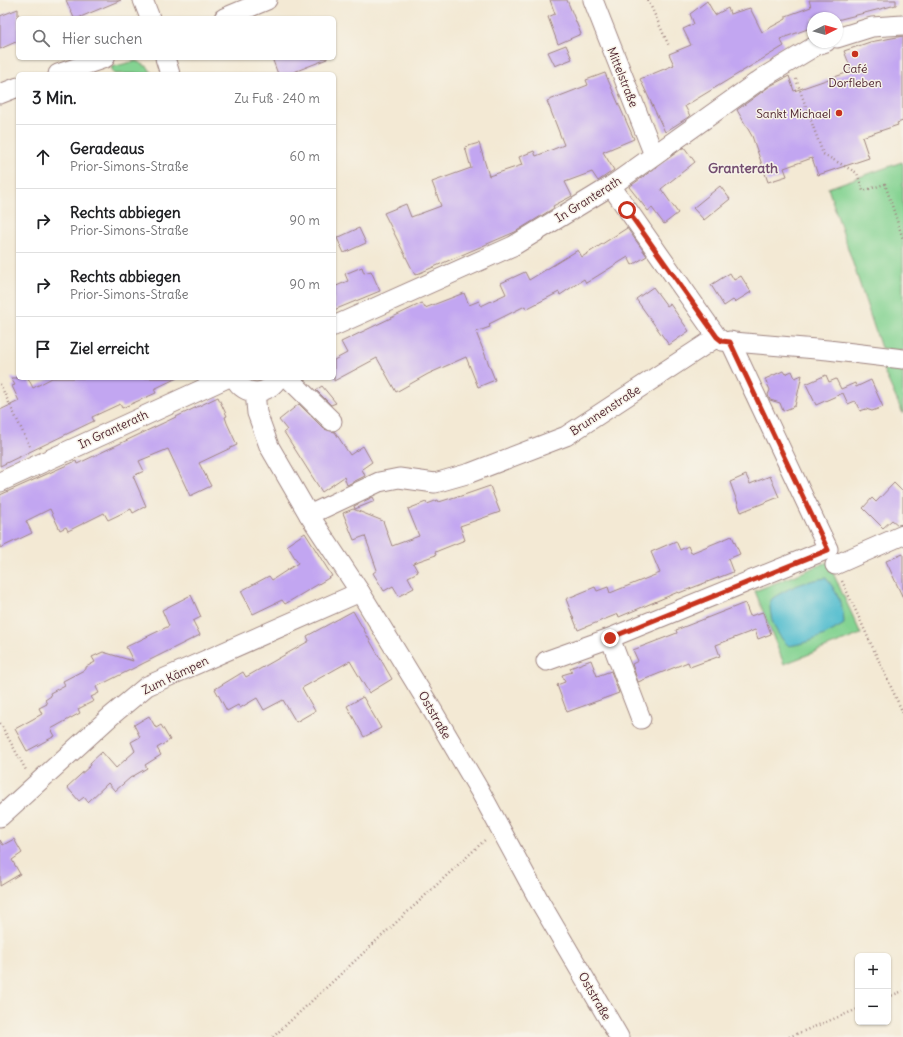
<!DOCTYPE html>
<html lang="de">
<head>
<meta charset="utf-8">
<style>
  :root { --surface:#fff; --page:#f2f2f2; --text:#202124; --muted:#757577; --line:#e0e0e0 }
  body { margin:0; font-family:Delius,sans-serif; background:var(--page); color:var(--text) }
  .controls { position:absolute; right:12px; bottom:12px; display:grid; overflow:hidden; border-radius:6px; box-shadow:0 1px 3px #0004 }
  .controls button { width:36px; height:36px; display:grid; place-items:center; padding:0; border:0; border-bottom:1px solid var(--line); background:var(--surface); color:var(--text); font:20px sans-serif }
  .compass { position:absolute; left:807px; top:12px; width:36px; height:36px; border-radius:50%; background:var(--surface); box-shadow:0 1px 3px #0004; rotate:85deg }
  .stop { position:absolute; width:12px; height:12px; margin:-9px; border:3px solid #c8321e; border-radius:50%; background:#fff }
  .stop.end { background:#c8321e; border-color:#fff; box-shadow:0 1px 4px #0008 }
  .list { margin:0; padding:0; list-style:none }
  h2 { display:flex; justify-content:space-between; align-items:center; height:52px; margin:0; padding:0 16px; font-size:17px }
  h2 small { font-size:13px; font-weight:400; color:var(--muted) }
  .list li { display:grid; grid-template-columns:26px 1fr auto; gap:12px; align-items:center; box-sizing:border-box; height:64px; padding:0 16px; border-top:1px solid var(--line) }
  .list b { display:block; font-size:15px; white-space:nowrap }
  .list p { margin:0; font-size:13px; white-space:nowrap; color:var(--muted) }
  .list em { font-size:13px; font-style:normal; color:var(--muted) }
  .icon { flex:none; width:22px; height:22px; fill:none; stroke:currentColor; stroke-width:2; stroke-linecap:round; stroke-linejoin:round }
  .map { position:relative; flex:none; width:903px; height:1037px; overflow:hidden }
  .search { position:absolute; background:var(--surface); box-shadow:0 1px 3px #0004; left:16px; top:16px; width:320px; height:44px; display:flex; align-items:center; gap:10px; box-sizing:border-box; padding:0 14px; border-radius:6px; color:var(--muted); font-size:15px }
  .panel { position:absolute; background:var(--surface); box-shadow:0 1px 3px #0004; left:16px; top:72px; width:320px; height:308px; border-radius:6px }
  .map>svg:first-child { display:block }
  .green { fill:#84d392; stroke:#67795e }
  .water { fill:#54becf; stroke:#4f6e7d }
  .building { fill:#c2a6f1 }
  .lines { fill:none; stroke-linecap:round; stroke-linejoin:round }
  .minor-casing { stroke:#9e8480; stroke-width:21 }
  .path { stroke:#9e8480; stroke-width:2.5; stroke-dasharray:1 3; stroke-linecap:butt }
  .minor { stroke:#fff; stroke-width:19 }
  .route { stroke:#c8321e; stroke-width:5 }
  .poi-dot { fill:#c8321e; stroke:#f7f3e8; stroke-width:1.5 }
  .labels { text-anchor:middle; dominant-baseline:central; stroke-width:3; stroke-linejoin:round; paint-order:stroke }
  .poi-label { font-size:12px; fill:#4a1f2b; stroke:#f7f3e8 }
  .street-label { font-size:12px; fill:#4a1f2b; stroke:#f7f3e8 }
  .quarter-label { font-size:14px; font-weight:bold; fill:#744e70; stroke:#f7f3e8 }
</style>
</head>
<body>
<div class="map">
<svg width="903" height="1037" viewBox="0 0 903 1037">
  <rect width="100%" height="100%" fill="#f7f3e8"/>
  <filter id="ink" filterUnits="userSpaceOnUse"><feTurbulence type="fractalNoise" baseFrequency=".025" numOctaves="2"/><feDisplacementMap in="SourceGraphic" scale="8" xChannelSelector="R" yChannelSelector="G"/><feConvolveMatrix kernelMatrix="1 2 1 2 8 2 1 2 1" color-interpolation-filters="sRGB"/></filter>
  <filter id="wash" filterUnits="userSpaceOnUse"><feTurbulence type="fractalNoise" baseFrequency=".012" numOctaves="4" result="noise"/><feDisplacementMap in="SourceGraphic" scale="16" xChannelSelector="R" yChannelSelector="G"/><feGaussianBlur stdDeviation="0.9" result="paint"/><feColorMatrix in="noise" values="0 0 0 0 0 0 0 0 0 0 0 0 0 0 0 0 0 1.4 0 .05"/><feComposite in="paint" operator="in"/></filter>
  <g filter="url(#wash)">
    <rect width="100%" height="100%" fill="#f3e9d4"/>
    <!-- green -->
    <g class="green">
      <path d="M136 61 148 67 152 74H114L111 67Z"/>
      <path d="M902 162 903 166V351L881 348 828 188Z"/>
      <path d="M883 369 903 371V414Z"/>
      <path d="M828 562 861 634 784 664 755 591Z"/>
    </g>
    <!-- water -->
    <path class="water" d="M826 578C837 591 844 607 844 624 827 635 809 643 789 646 775 634 769 618 770 600 787 588 805 581 826 578Z"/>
    <g id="blocks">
      <!-- building -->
      <g class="building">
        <path d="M66 0H121L78 18H74Z"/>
        <path d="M550 0H567L581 34 558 44 548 17 555 14Z"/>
        <path d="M809 0H896V5L837 20V18H813V27L780 39 784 46 685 106 690 116 665 132 640 79 674 65 669 54 691 45 683 29 694 24 690 14 707 1 715 15 728 8 730 14 750 8 762 32 786 19V16L811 7Z"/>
        <path d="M18 9V41L0 49V16Z"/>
        <path d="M903 36V121L897 123 898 125 862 137 869 158 818 175 812 158 784 168 787 176 768 182 752 136 737 110 770 86 789 76 794 91 852 71 844 51 870 42Z"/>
        <path d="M566 45 572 59 555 66 548 52Z"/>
        <path d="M272 58H327V59L289 74H278Z"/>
        <path d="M605 73 634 139 603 152 614 170 598 181 592 172 565 182 572 196 553 206 554 208 515 232 415 275 384 213 406 204 411 217 441 206 432 182 471 168 465 147 479 143 489 176 522 165 519 157 534 151 536 156 564 145 547 101 588 85 586 80Z"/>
        <path d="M684 147 695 162 661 189 678 213 664 224 652 208 648 211 629 187Z"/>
        <path d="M720 186 730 199 704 220 693 208Z"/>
        <path d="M359 228 366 243 344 253 337 238Z"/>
        <path d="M627 228 647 256 632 265 628 257 586 283 584 279 560 295 559 292 526 309 525 306 489 324 490 327 476 332 495 380 478 387 466 357 428 374 396 392 377 358 334 381V360L347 353 341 342 422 303 425 308 464 293 469 305 479 301 481 306 506 294 501 283 525 272 529 280 578 250 582 257Z"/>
        <path d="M362 267 364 273 371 271 380 291 334 310V287L348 281 345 274Z"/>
        <path d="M730 273 734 280 741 276 751 292 735 302 733 300 724 306 711 285Z"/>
        <path d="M653 287 667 306 670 304 689 331 669 345 636 299Z"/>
        <path d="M783 371 785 374 792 371 795 378 802 375 795 406 783 411 780 403 770 400 768 395 770 390 765 379Z"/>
        <path d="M826 375 829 382 836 379 841 389 855 383 856 387 871 380 883 407 872 411 866 409 860 411 855 401 848 404 843 393 816 405 806 384Z"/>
        <path d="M11 378H28L33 388 52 378H177L154 389 156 393 122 408 120 404 92 417 94 421 0 466V410L19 401 12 386 15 385Z"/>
        <path d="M322 386 336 403 331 405 316 390Z"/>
        <path d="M218 397 227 416 225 417 227 423 237 445 199 463 211 486 190 496 168 449 139 461 144 471 133 476 146 506 133 513 131 509 108 520 104 513 68 531 66 527 60 530 50 509 26 521 32 533 0 548V495L76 461 77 464Z"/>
        <path d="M299 404 324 429 335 432 350 455 363 446 372 462 362 469 365 476 347 485 344 477 322 492 284 432 287 430 279 420Z"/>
        <path d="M746 475 750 484 770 476 779 497 741 512 730 482Z"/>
        <path d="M894 483 903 492V524L898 525 892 520 883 528 863 508 872 498 876 502Z"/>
        <path d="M490 486 500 512 460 526 465 540 435 552 436 555 413 563 418 572 408 577 414 588 399 596 393 586 384 591 373 573 377 570 365 536 354 540 343 513 353 509 383 521 392 546 419 536 408 509 426 502 427 504 438 500 439 502 458 496V497Z"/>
        <path d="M373 497 375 501 355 509 354 506Z"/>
        <path d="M305 533 332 576 285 604 282 600 253 614 241 591 269 576 272 580 298 563 287 545Z"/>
        <path d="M732 536 740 554 728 559 733 572 679 593 678 592 619 617 618 614 578 630 566 599 595 587 597 591 608 587 610 593 660 573 651 552 676 541 680 550 688 546 691 553Z"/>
        <path d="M903 554V598L886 561Z"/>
        <path d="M191 595 201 617 193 621 200 635 96 687 99 693 91 697 94 701 78 709 80 713 51 729 55 736 27 751 15 729 42 714 39 708 47 704 45 700 51 696 50 693 65 685 63 681 86 669V667L95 662 92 657 103 652 133 661 126 647 169 626 162 610Z"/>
        <path d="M745 603 750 616 763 612 771 634 758 639 755 630 716 645 720 656 690 667 688 662 638 682 632 664 638 661 633 650 677 633 676 630Z"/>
        <path d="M353 611 392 679 369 693 350 661 302 688 315 711 296 722 283 700 264 710 257 698 240 708 238 705 227 711 215 689 243 672 246 677 309 641 307 636Z"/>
        <path d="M591 660 597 676 611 671 619 693 567 712 557 685 565 682 562 675 572 672 570 668Z"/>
        <path d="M363 697 381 728 364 737 347 706Z"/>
        <path d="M149 716 156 728 161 725 170 740 157 748 161 755 145 765 147 768 130 778 115 791 108 783 88 802 84 797 79 801 67 787 91 765 90 763 102 752 116 768 135 751 131 742 140 737 134 725Z"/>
        <path d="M14 839 22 853 12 860 20 874 0 886V840L3 845Z"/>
      </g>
    </g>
  </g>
  <g filter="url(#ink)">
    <use href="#blocks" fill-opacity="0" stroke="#9e8480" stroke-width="1"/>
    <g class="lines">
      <!-- minor casing -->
      <g class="minor-casing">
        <g id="minor">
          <path d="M143 0 150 18"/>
          <path d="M593 0 654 155"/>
          <path d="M224 18 267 0"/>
          <path d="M837 38 872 27 903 25"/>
          <path d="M165 58 170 74"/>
          <path d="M58 74 105 58"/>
          <path d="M0 94 18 87"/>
          <path d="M611 186 717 337"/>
          <path d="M334 326 513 246 611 186 764 77 817 45 826 42"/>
          <path d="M235 378C244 398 269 395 278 378"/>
          <path d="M288 378 332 421"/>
          <path d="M255 392 257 413 269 446 309 515 360 592 431 708 481 793 540 902 619 1037"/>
          <path d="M0 482 227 378"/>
          <path d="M309 515 379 482 399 478 435 483 470 473 566 436 717 337 722 341 828 350 903 359"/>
          <path d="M835 565 903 535"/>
          <path d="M610 638 641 719"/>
          <path d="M546 661 610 638 828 549 730 341"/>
          <path d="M0 817 111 716 147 686 360 592"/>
        </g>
      </g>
      <!-- path -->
      <g class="path">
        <path d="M648 0 669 46"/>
        <path d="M796 79 823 154 857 173 863 191 885 184 903 239"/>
        <path d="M0 384 31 449"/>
        <path d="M842 581 903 713"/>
        <path d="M0 723 26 770"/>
        <path d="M888 997 903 991"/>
        <path d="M273 1037 486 839"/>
        <path d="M789 1037 858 1009"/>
      </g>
      <!-- minor -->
      <use href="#minor" class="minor"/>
    </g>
  </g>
  <g class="lines" filter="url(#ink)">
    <!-- route -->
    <path class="route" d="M610 638 828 550 730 342 722 341 717 337 627 210"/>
  </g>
  <!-- markers -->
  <g class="poi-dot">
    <circle cx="855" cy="54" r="4"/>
    <circle cx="839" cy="113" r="4"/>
  </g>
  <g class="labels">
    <!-- poi labels -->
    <g class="poi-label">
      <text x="855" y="68">Café<tspan x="855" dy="14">Dorfleben</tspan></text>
      <text x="831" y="113" text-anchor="end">Sankt Michael</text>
    </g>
    <!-- street labels -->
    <g class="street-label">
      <text transform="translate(623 77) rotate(68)">Mittelstraße</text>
      <text transform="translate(588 199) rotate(-32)">In Granterath</text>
      <text transform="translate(605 410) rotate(-33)">Brunnenstraße</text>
      <text transform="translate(113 429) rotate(-25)">In Granterath</text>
      <text transform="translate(175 675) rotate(-26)">Zum Kämpen</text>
      <text transform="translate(435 715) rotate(60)">Oststraße</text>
      <text transform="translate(595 996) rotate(60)">Oststraße</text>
    </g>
    <!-- quarter labels -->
    <g class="quarter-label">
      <text x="743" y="168">Granterath</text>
    </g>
  </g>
</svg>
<div class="controls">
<button>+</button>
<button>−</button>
</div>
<svg class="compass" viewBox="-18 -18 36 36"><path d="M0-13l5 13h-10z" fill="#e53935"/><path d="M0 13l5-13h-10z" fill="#757577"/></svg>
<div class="stop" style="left:627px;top:210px"></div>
<div class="stop end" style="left:610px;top:638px"></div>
<div class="search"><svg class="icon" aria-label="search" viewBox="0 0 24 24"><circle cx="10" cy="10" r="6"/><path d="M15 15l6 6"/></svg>Hier suchen</div>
<section class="panel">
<h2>3 Min.<small>Zu Fuß · 240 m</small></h2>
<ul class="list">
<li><svg class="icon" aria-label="ahead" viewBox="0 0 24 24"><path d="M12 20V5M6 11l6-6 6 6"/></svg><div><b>Geradeaus</b><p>Prior-Simons-Straße</p></div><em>60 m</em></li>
<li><svg class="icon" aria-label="right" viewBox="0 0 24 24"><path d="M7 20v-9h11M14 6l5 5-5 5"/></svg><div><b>Rechts abbiegen</b><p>Prior-Simons-Straße</p></div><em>90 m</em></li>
<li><svg class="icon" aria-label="right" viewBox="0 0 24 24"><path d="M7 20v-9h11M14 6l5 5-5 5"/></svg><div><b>Rechts abbiegen</b><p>Prior-Simons-Straße</p></div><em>90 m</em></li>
<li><svg class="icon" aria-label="arrive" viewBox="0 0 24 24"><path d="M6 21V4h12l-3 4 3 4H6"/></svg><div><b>Ziel erreicht</b></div></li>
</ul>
</section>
</div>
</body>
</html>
